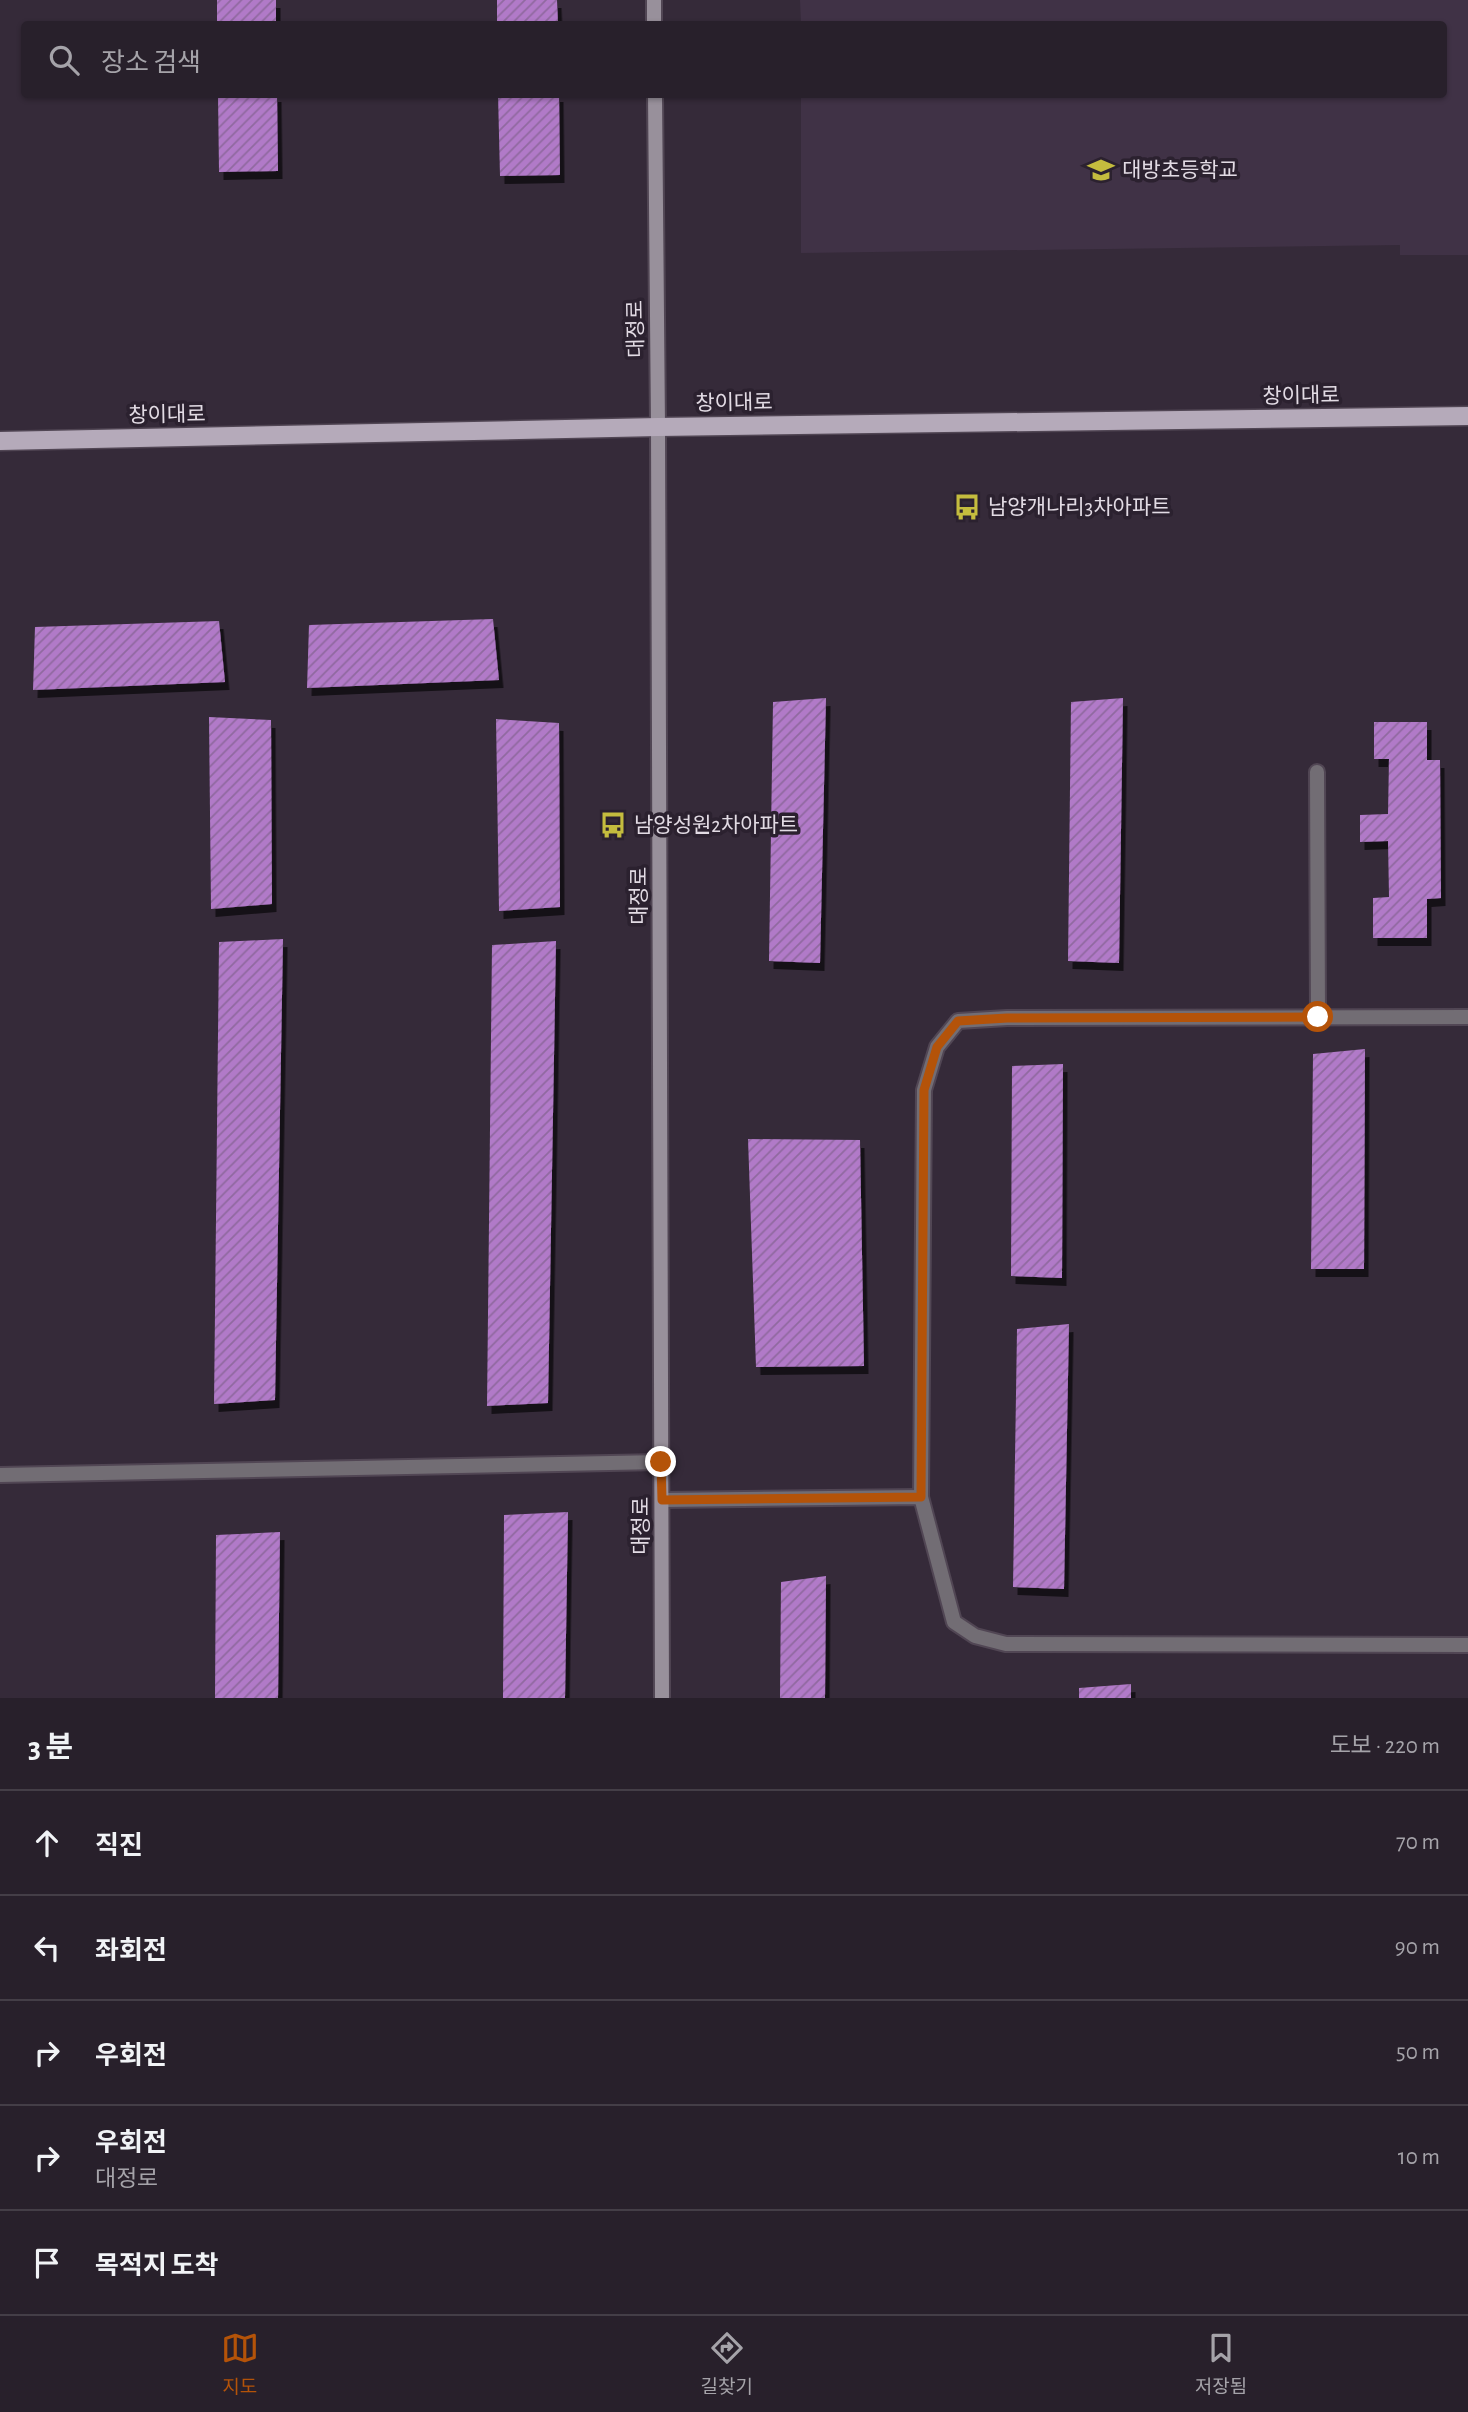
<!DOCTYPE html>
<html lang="ko">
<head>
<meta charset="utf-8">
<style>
  :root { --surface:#28202b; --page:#302833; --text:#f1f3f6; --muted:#a5a3a9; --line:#443e47; --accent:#b45309 }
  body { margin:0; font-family:"Alegreya Sans","Noto Sans KR",sans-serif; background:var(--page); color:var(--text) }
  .stop { position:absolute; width:21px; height:21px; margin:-16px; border:5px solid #b45309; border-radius:50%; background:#fff }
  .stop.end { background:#b45309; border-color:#fff; box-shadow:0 2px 7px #0008 }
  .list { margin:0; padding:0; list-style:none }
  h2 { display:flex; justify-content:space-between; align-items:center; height:91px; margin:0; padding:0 28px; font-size:30px }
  h2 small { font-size:23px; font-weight:400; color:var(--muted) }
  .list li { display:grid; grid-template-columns:46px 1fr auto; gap:21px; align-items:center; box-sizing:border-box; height:105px; padding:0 28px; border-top:2px solid var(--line) }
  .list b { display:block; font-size:26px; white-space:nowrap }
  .list p { margin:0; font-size:23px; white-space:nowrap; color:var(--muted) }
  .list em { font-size:23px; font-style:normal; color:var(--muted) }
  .icon { flex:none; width:38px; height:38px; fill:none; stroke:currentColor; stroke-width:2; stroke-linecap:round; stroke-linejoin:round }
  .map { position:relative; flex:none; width:1468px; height:1698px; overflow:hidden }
  .search { position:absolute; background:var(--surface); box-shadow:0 2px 5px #0004; left:21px; right:21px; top:21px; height:77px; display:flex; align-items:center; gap:18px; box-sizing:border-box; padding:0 24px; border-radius:7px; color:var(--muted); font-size:26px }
  .sheet { height:616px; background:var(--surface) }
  nav { display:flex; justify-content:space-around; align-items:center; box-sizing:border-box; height:98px; border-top:2px solid var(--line); background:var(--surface); font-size:19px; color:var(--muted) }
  nav a { display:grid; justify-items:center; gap:4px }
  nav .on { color:var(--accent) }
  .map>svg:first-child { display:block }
  .built { fill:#403246 }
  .building { fill:url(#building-hatch); filter:url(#shadow) }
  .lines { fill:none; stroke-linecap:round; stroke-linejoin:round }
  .street-casing { stroke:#514654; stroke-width:18 }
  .secondary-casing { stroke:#514654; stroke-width:18 }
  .primary-casing { stroke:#514654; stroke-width:21 }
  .street { stroke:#726d74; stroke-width:14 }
  .secondary { stroke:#98909b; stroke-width:14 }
  .primary { stroke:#b5aaba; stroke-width:18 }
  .route { stroke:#b45309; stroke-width:9 }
  .labels { text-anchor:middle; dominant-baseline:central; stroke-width:7; stroke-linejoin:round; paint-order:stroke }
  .poi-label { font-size:21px; fill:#e2dbe4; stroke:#2b212f; text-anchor:start }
  .street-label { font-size:21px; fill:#e2dbe4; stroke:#2b212f }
</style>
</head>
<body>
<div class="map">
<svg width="1468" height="1698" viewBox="0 0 1468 1698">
  <defs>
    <pattern id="building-hatch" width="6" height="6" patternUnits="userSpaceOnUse" patternTransform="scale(1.75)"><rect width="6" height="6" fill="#b17ac8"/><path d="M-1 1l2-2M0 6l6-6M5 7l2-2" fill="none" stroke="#9069a0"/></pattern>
    <filter id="shadow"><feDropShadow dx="4.5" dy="8" stdDeviation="0" flood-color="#0009"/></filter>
  </defs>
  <rect width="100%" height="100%" fill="#352a39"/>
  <!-- built -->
  <path class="built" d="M800 0H1468V255H1400V245L801 253V95L1444 94V24H801Z"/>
  <!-- building -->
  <g class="building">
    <rect x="217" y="0" width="59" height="24"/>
    <path d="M497 0H557L558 24H497Z"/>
    <path d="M218 94H277L278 171 219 172Z"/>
    <path d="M498 94H559L560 175 500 176Z"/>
    <path d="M493 619 499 680 307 688 309 625Z"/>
    <path d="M219 621 225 682 33 690 35 627Z"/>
    <path d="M826 698 820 963 769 961 773 702Z"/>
    <path d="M1123 698 1119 963 1068 961 1071 702Z"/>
    <path d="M209 717 271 720 272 904 211 909Z"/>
    <path d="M496 719 559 723 560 907 499 911Z"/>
    <path d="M1374 722H1427V760H1440L1441 898 1427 899V938H1373V898L1389 897 1388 841 1360 842V815L1388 814 1389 759H1374Z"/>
    <path d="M283 939 275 1400 214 1404 219 942Z"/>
    <path d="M556 941 548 1403 487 1406 492 945Z"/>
    <path d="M1365 1049 1364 1269H1311L1313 1054Z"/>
    <path d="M1063 1064 1062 1278 1011 1276 1012 1066Z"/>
    <path d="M748 1139 860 1140 864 1366 756 1367Z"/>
    <path d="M1069 1324 1064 1589 1013 1587 1017 1329Z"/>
    <path d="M568 1512 565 1698H503L504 1515Z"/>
    <path d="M280 1532 278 1698H215L216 1535Z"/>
    <path d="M826 1576 825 1698H780L781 1582Z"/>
    <path d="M1131 1684V1698H1079V1688Z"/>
  </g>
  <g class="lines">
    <!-- street casing -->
    <g class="street-casing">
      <g id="street">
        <path d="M1317 772 1318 1017"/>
        <path d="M0 1475 661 1462"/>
        <path d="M921 1497 924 1090 937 1047 958 1021 1007 1018 1468 1017"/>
        <path d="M662 1500 921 1497 954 1622 975 1636 1006 1644 1468 1645"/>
      </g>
    </g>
    <!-- secondary casing -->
    <g class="secondary-casing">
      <g id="secondary">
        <path d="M654 0V24"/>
        <path d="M655 94 658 427 662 1698"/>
      </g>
    </g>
    <!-- primary casing -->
    <g class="primary-casing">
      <path id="primary" d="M0 441 658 427 1468 416"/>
    </g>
    <!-- street -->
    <use href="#street" class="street"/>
    <!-- secondary -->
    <use href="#secondary" class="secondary"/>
    <!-- primary -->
    <use href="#primary" class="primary"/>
  </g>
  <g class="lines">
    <!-- route -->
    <path class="route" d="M661 1462 662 1500 921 1497 924 1090 937 1047 958 1021 1007 1018 1318 1017"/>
  </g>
  <!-- icons -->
  <defs>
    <g id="school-bare" transform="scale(2.1)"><path d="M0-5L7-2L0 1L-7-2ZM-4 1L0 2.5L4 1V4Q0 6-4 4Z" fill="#c4bc3e" stroke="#2b212f" stroke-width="2.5" paint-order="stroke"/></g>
    <g id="bus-bare" transform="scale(2.1)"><path d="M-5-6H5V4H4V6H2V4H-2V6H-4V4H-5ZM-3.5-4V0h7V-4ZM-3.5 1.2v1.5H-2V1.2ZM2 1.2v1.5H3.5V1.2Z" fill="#c4bc3e" stroke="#2b212f" stroke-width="2.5" paint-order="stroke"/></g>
  </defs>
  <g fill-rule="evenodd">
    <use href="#school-bare" x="1101" y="170"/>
    <use href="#bus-bare" x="967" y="507"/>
    <use href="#bus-bare" x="613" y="825"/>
  </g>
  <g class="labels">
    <!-- poi labels -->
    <g class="poi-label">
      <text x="1122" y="170">대방초등학교</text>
      <text x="988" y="507">남양개나리3차아파트</text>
      <text x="634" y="825">남양성원2차아파트</text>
    </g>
    <!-- street labels -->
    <g class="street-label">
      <text transform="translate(636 329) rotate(-91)">대정로</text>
      <text transform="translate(1301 396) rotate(-1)">창이대로</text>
      <text transform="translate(734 403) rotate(-1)">창이대로</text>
      <text transform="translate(167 415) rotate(-1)">창이대로</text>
      <text transform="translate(639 896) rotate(-90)">대정로</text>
      <text transform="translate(641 1526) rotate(-90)">대정로</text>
    </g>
  </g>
</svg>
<div class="stop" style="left:1318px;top:1017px"></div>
<div class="stop end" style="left:661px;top:1462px"></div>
<div class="search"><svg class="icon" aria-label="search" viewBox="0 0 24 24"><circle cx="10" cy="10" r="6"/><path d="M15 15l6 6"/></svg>장소 검색</div>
</div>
<section class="sheet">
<h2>3 분<small>도보 · 220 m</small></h2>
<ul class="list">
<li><svg class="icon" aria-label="ahead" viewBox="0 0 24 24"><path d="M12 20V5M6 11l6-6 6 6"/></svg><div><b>직진</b></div><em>70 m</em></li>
<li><svg class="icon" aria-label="left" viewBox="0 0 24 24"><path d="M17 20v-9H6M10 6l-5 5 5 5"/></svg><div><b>좌회전</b></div><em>90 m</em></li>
<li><svg class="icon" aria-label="right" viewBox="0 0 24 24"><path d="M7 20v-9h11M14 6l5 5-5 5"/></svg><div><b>우회전</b></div><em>50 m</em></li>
<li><svg class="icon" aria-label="right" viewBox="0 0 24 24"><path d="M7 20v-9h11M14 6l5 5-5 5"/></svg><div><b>우회전</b><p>대정로</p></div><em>10 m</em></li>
<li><svg class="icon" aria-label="arrive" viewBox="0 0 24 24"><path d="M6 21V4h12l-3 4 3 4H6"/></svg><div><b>목적지 도착</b></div></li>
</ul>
</section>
<nav>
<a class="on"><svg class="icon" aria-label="map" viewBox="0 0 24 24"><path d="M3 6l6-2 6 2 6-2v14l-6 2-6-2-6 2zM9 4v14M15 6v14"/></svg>지도</a>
<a><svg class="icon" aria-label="directions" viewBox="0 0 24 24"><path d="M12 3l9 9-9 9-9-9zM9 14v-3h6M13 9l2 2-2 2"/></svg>길찾기</a>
<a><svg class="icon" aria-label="saved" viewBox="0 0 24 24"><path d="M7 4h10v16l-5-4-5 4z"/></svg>저장됨</a>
</nav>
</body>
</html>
